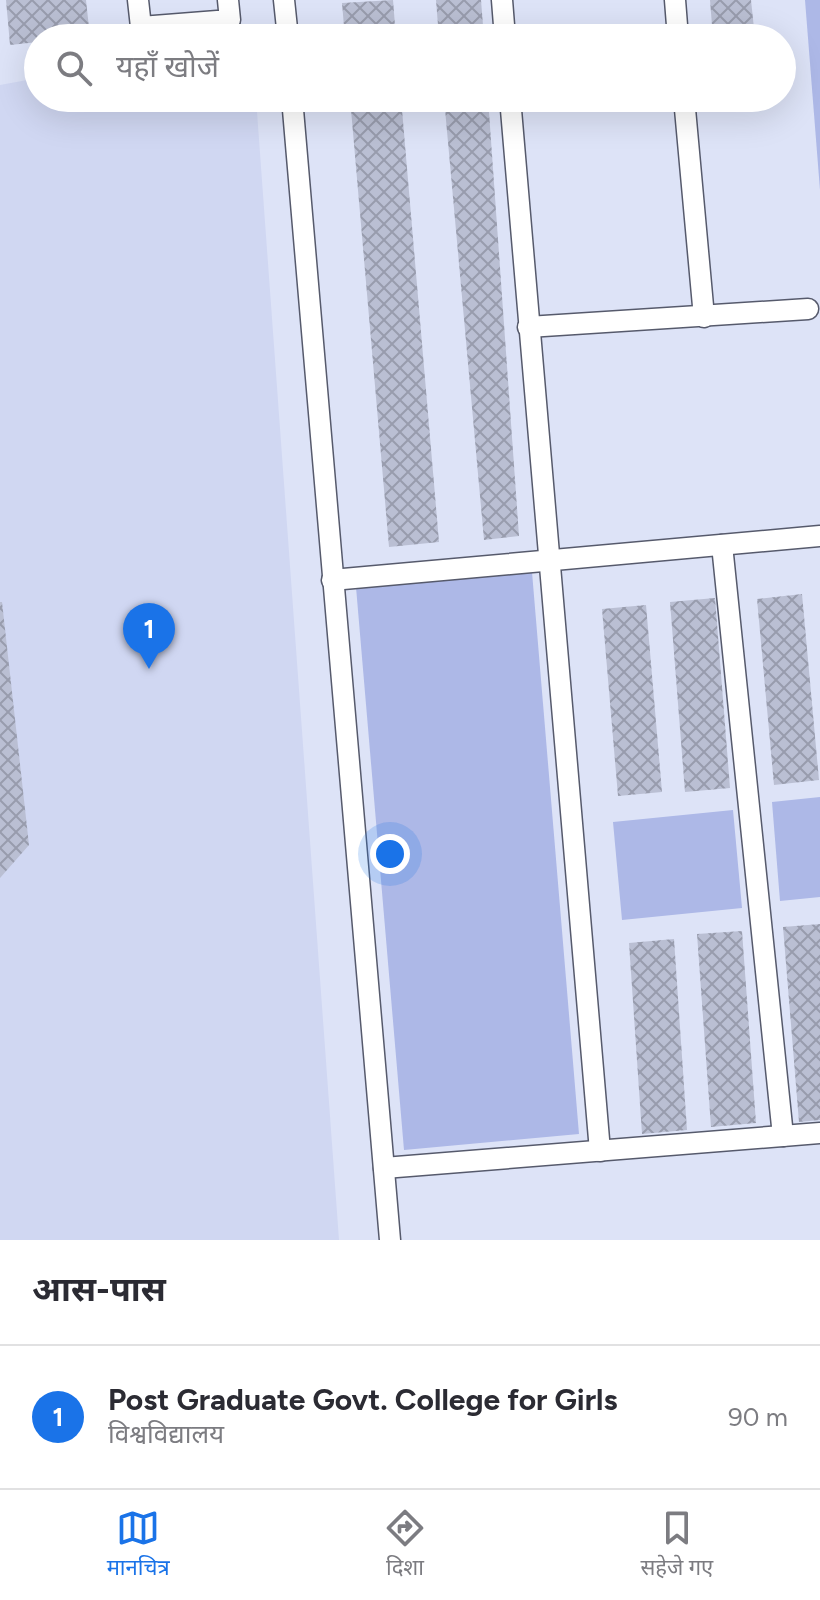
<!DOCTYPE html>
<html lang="hi">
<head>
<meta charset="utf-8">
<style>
  :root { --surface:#fff; --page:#f2f2f3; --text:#2b2b33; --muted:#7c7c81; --line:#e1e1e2; --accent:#1a73e8 }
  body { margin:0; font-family:Figtree,"Noto Sans Devanagari",sans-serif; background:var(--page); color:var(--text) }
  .you { position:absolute; left:390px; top:854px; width:28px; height:28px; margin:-20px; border:6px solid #fff; border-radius:50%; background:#1a73e8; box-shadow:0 0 0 12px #1a73e833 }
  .badge { display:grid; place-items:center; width:52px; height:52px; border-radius:50%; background:var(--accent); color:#fff; font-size:26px; font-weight:700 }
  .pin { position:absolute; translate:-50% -66px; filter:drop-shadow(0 2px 4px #0008) }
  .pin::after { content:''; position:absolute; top:42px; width:28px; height:24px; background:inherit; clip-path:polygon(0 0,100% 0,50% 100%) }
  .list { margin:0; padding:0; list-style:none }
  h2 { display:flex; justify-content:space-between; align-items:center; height:104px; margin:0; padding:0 32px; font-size:34px }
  h2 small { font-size:26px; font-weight:400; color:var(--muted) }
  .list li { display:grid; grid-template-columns:52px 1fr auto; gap:24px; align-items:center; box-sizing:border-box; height:144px; padding:0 32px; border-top:2px solid var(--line) }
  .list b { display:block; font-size:30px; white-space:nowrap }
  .list p { margin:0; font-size:26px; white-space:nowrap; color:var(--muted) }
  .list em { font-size:26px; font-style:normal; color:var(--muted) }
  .icon { flex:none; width:44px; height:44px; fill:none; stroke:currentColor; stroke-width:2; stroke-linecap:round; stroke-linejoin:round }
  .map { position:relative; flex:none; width:820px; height:1240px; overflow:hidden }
  .search { position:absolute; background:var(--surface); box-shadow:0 8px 32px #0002; left:24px; right:24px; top:24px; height:88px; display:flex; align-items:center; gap:20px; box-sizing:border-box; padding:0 28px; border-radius:44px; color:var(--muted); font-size:30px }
  .sheet { height:248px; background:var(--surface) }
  nav { display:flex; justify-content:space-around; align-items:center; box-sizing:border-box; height:112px; border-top:2px solid var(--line); background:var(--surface); font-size:22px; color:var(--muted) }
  nav a { display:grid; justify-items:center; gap:4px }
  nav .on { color:var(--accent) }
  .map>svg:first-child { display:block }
  .built { fill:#d0d7f2 }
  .park { fill:#adb8e7 }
  .building { fill:url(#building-cross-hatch) }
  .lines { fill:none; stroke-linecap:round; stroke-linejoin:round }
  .street-casing { stroke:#565a6c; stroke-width:23 }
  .street { stroke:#fff; stroke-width:20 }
</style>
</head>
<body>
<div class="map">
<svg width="820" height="1240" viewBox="0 0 820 1240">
  <defs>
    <pattern id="building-cross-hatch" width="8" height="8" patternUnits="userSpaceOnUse" patternTransform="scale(2)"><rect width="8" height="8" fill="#babfd3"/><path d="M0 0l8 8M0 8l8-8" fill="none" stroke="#989cad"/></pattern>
  </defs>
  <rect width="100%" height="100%" fill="#dde3f7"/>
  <!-- built -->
  <path class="built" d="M38 78V98H256L339 1240H0V85Z"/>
  <!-- park -->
  <g class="park">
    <path d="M805 0H820V190Z"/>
    <path d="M532 572 579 1134 404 1150 356 587Z"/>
    <path d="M820 797V897L780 901 772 802Z"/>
    <path d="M733 810 742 908 622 920 613 822Z"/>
  </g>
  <!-- building -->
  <g class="building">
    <path d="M6 0H86L90 37 38 38V42L10 45Z"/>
    <path d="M393 0 396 38H345L342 3Z"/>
    <path d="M436 0H481L484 38H439Z"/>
    <path d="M710 0H751L755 38H713Z"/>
    <path d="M350 98H401L439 542 389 547Z"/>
    <path d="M444 98H488L519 536 484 540Z"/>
    <path d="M802 594 819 780 774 785 757 599Z"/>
    <path d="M715 598 730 788 685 792 670 602Z"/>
    <path d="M0 602H2L29 845 0 878Z"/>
    <path d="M646 605 662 792 618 796 602 609Z"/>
    <path d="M820 924V1120L799 1122 783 927Z"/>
    <path d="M742 931 756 1123 711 1127 697 934Z"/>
    <path d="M674 939 687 1130 642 1134 629 943Z"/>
  </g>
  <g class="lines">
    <!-- street casing -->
    <g class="street-casing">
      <g id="street">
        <path d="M138 0 141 27 230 20 228 0"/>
        <path d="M284 0 288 38"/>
        <path d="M502 0 505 38"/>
        <path d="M675 0 678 38"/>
        <path d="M292 98 390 1240"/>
        <path d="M510 98 600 1151"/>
        <path d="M684 98 704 317"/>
        <path d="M528 327 808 309"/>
        <path d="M722 545 783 1136"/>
        <path d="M332 580 820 536"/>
        <path d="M384 1168 820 1133"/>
      </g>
    </g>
    <!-- street -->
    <use href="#street" class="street"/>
  </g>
</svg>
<div class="you"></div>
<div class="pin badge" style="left:149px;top:669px">1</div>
<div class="search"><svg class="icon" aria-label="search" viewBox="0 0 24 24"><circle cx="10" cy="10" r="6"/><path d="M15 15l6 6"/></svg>यहाँ खोजें</div>
</div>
<section class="sheet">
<h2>आस-पास<small></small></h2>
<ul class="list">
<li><span class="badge">1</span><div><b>Post Graduate Govt. College for Girls</b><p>विश्वविद्यालय</p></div><em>90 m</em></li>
</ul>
</section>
<nav>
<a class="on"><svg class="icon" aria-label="map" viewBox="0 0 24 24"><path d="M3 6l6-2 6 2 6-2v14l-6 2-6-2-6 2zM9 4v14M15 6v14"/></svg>मानचित्र</a>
<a><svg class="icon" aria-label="directions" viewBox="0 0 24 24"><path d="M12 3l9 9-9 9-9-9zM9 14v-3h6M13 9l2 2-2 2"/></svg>दिशा</a>
<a><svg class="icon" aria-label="saved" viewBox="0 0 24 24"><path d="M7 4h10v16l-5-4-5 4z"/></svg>सहेजे गए</a>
</nav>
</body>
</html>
